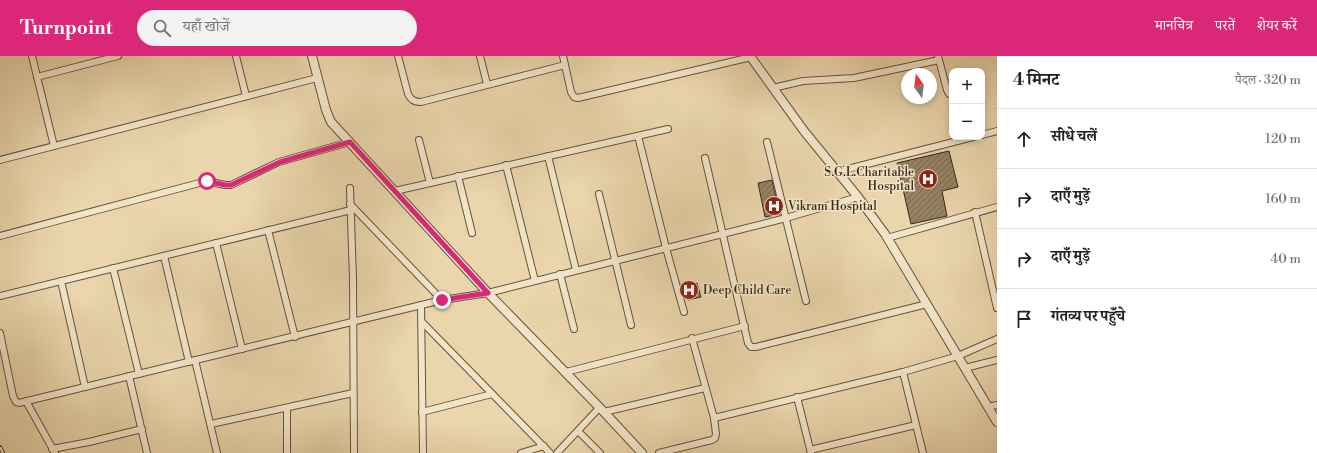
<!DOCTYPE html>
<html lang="hi">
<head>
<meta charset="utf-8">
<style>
  :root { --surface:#fff; --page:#f2f2f2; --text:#222; --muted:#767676; --line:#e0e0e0; --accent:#db2777 }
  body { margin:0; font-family:"Libre Bodoni","Noto Serif Devanagari",serif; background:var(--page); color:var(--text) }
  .controls { position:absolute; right:12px; top:12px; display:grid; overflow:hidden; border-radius:8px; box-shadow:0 2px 6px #0003 }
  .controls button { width:36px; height:36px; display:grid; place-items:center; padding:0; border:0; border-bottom:1px solid var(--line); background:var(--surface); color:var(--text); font:20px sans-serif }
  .compass { position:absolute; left:901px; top:12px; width:36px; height:36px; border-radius:50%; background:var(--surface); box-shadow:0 2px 6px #0003; rotate:346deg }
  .stop { position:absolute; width:12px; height:12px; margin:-9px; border:3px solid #db2777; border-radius:50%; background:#fff }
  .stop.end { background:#db2777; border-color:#fff; box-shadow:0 1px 4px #0008 }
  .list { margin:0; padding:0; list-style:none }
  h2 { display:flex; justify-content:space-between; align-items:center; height:52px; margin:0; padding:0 16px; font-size:17px }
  h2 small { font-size:13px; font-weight:400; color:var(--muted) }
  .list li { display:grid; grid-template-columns:26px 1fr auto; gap:12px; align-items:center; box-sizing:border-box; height:60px; padding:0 16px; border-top:1px solid var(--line) }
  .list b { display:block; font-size:15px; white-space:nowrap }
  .list em { font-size:13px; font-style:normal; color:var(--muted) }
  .icon { flex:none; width:22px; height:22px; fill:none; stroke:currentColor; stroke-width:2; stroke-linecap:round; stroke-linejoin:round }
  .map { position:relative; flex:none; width:997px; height:397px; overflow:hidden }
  header { display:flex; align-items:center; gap:24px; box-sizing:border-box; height:56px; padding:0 20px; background:var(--accent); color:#fff }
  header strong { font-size:19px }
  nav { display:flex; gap:22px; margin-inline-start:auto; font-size:14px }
  .search { width:280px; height:36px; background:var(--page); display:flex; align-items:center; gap:10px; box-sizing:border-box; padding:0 14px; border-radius:22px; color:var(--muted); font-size:15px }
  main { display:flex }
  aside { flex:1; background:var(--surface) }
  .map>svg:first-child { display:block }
  .building { fill:url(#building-hatch); stroke:#392915 }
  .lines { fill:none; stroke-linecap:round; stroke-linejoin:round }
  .minor-casing { stroke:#65543b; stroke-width:8 }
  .tertiary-casing { stroke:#65543b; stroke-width:10 }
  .minor { stroke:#f1e4c9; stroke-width:6 }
  .tertiary { stroke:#f1e4c9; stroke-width:8 }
  .rail-casing { stroke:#392915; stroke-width:4 }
  .rail { stroke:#f1e4c9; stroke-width:2.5; stroke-dasharray:8; stroke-linecap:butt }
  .route { stroke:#db2777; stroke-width:5 }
  .labels { text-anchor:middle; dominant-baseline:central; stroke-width:3; stroke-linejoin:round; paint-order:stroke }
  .poi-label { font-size:12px; fill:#392915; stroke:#f1e4c9; text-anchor:start }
</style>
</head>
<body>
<header>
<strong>Turnpoint</strong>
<div class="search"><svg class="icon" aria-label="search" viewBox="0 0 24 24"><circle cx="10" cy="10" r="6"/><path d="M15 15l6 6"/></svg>यहाँ खोजें</div>
<nav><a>मानचित्र</a><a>परतें</a><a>शेयर करें</a></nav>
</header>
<main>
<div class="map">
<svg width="997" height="397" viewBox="0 0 997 397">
  <defs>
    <pattern id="building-hatch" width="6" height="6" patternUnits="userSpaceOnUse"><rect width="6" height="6" fill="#958264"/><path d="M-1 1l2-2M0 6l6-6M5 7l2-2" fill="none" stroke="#7b6a51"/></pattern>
  </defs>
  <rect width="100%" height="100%" fill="#ead5ac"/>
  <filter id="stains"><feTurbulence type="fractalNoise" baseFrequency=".005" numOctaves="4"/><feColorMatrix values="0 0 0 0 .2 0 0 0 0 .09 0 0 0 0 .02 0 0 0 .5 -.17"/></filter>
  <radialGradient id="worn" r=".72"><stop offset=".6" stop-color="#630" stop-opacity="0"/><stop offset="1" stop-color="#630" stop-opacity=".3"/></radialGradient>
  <!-- building -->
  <g class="building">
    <path d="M949 95 958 131 942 135 947 160 911 168 897 107Z"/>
    <path d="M772 124 780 158 765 161 758 127Z"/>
    <path d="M697 227 701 241 688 244 685 230Z"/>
  </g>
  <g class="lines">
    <!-- minor casing -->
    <g class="minor-casing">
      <g id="minor">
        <path d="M32 0 54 90"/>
        <path d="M236 0 246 40"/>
        <path d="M398 0 408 38C411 44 414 46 421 46L565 9"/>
        <path d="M480 0 487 28"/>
        <path d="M563 0 571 36 574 41 578 42 751 1"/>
        <path d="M938 0 947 34 949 38H952"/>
        <path d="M37 21 118 0"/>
        <path d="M773 32 803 25 854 22 939 4"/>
        <path d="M982 79 997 75"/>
        <path d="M638 80 666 192 684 256"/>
        <path d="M419 84 430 127"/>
        <path d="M767 86 806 245"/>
        <path d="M548 100 576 214"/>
        <path d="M705 102 748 287 751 291H756L927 248"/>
        <path d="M0 104 317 22"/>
        <path d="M506 109 535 225"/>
        <path d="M836 116 973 81"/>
        <path d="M458 120 472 177"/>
        <path d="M350 132 353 223 354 397"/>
        <path d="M395 135 668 73"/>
        <path d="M599 138 631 269"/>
        <path d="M350 148 442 244"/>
        <path d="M975 156 997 252"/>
        <path d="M268 174 295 281"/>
        <path d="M0 180 207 125 225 129H231L279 106 350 86"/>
        <path d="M887 182 997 151"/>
        <path d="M216 187 242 293"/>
        <path d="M164 200 189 306"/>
        <path d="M113 212 139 318"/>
        <path d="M560 218 574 273"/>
        <path d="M61 225 85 331"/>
        <path d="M0 240 351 154"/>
        <path d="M421 249 423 397"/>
        <path d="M422 266 550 397"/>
        <path d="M0 277 13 340 16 346 19 347 442 244 488 237 786 162 858 141"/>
        <path d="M195 304 217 397"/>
        <path d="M965 312 997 304"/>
        <path d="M566 316 745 270"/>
        <path d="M903 316 923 397"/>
        <path d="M129 320 147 397"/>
        <path d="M797 341 811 397"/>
        <path d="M26 345 55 397"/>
        <path d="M988 351 997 349"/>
        <path d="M287 352V397"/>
        <path d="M422 356 492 338"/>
        <path d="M604 356 705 332"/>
        <path d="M714 362 903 316 958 300 997 283"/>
        <path d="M211 368 353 337"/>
        <path d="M578 375 600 397"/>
        <path d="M52 393 89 386 142 373"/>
        <path d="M810 394 916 369"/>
        <path d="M521 397 544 390"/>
        <path d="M557 397 600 351"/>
        <path d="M659 397 712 384 715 382 716 378 714 362 692 282"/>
      </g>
    </g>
    <!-- tertiary casing -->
    <g class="tertiary-casing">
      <g id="tertiary">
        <path d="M312 0 326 54 331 66 488 237 604 356 642 397"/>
        <path d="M750 0 804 75 858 141 885 178 997 366"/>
      </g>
    </g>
    <!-- minor -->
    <use href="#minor" class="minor"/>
    <!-- tertiary -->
    <use href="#tertiary" class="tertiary"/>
    <!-- rail casing -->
    <g class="rail-casing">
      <path id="rail" d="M0 391 3 397"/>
    </g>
    <!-- rail -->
    <use href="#rail" class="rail"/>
  </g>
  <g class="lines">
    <!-- route -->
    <path class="route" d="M207 125 225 129H231L280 106 350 86 488 237 442 244"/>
  </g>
  <!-- icons -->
  <defs>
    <g id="hospital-disc" transform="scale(1)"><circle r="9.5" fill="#8f2418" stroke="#f1e4c9"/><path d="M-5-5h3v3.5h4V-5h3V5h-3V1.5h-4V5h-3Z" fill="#fff"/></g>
  </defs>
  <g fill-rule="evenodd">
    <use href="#hospital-disc" x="928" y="123"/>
    <use href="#hospital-disc" x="774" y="150"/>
    <use href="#hospital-disc" x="689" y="234"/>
  </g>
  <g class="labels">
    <!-- poi labels -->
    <g class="poi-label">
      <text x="914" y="116" text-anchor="end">S.G.L.Charitable<tspan x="914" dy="14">Hospital</tspan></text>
      <text x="788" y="150">Vikram Hospital</text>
      <text x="703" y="234">Deep Child Care</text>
    </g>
  </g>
  <rect width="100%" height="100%" filter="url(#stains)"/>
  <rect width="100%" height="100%" fill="url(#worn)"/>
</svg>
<div class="controls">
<button>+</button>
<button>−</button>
</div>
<svg class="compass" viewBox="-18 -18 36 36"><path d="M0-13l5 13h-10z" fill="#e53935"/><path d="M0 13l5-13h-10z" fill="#767676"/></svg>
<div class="stop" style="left:207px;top:125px"></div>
<div class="stop end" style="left:442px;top:244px"></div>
</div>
<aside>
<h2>4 मिनट<small>पैदल · 320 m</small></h2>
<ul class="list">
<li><svg class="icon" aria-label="ahead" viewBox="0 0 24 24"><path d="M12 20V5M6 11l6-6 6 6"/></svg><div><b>सीधे चलें</b></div><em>120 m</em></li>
<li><svg class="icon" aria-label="right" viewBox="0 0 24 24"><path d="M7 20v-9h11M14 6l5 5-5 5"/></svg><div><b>दाएँ मुड़ें</b></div><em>160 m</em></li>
<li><svg class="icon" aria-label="right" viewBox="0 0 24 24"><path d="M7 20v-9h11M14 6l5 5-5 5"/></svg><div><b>दाएँ मुड़ें</b></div><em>40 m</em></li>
<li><svg class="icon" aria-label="arrive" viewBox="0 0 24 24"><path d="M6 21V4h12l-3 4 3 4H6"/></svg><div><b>गंतव्य पर पहुँचे</b></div></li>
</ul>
</aside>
</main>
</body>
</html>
